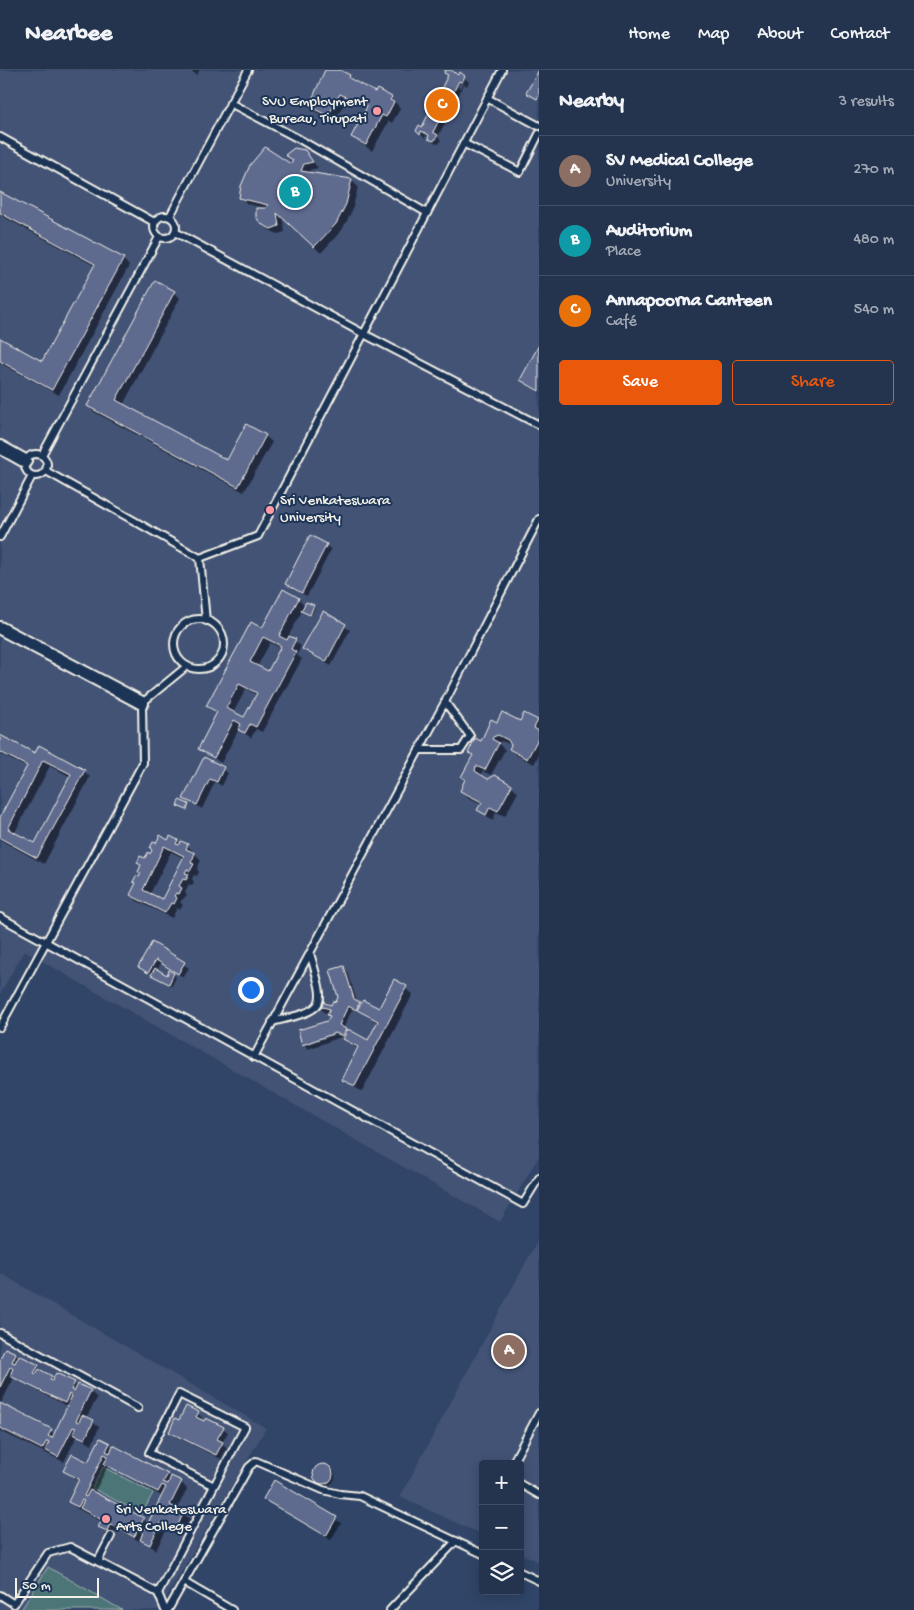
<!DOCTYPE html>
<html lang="en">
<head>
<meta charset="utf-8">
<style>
  :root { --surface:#24344e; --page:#2c3c55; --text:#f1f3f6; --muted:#a3aab6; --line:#414f66; --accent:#ea580c }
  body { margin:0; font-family:"Gochi Hand",sans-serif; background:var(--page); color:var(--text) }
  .controls { position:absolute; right:15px; bottom:15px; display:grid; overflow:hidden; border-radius:5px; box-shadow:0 2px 12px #0003 }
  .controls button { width:45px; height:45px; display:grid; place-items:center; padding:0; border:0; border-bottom:1px solid var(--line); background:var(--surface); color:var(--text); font:25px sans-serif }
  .scale { position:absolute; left:15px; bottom:12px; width:84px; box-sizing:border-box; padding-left:5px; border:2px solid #f4f1e8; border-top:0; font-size:14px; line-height:18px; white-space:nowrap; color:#f4f1e8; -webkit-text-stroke:4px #1d3557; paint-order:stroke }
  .you { position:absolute; left:250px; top:919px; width:18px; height:18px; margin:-12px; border:4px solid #fff; border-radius:50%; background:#1a73e8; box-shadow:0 0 0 8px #1a73e833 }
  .badge { display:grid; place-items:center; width:32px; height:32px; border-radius:50%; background:var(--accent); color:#fff; font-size:16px; font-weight:700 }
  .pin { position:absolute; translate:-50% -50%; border:2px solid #fff; box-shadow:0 1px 5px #0006 }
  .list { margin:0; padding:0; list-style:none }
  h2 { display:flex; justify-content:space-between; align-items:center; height:65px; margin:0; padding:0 20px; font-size:21px }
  h2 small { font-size:16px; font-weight:400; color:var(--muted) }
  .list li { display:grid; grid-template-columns:32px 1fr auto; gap:15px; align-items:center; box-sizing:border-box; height:70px; padding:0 20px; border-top:1px solid var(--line) }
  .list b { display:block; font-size:19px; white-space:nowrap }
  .list p { margin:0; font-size:16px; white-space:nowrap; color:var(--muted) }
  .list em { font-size:16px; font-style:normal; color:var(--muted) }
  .actions { display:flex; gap:10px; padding:15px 20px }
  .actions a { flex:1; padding:11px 0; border:1px solid var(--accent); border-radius:5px; text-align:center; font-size:18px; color:var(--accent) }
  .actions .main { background:var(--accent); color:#fff }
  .icon { flex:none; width:28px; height:28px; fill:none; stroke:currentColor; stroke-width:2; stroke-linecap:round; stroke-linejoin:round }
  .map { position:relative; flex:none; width:539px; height:1540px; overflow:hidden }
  header { display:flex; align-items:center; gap:30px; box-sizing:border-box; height:70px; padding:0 25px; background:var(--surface); border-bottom:1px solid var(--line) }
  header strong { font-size:24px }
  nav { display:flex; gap:28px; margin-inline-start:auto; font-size:18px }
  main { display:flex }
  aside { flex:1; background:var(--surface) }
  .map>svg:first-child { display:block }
  .built { fill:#425376 }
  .green { fill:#4c7477; stroke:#a0b2b0 }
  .shadow { fill:#0007; fill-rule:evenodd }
  .building { fill:#5e6b8f; stroke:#f4f1e8; fill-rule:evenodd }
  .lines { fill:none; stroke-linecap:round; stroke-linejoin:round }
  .service-casing { stroke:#f4f1e8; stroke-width:10 }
  .minor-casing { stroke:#f4f1e8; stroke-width:16 }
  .service { stroke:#1d3557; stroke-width:6 }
  .minor { stroke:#1d3557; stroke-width:12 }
  .poi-dot { fill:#ff9aa2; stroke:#1d3557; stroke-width:2 }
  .labels { text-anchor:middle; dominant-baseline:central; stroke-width:4; stroke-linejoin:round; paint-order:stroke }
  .poi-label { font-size:15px; fill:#f4f1e8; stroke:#1d3557; text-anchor:start }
</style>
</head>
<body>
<header>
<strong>Nearbee</strong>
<nav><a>Home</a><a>Map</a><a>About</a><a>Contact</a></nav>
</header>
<main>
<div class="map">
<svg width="539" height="1540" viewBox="0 0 539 1540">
  <rect width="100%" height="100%" fill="#304568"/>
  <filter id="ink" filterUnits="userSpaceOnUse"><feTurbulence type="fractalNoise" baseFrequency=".02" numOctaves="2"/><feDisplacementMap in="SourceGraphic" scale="10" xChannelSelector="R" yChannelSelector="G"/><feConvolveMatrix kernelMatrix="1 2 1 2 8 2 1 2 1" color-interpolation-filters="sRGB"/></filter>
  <g filter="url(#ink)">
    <!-- built -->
    <g class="built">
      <path d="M0 0H539V1086L500 1152 24 881 0 924Z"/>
      <path d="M539 1168V1492L520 1483V1394H483V1465L400 1427Z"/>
      <path d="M0 1203 266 1358 159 1540H0Z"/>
    </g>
    <!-- green -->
    <g class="green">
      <path d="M103 1397 153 1423 142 1444 92 1418Z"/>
      <path d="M48 1497 122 1540H21Z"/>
    </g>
    <!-- shadow -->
    <g class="shadow">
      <path d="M189 0H200L197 5Z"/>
      <path d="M326 0H336L376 23 391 28 397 34 400 39 392 53 389 51 372 81 352 67 367 39 347 29 334 52 316 42 310 36Z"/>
      <path d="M446 0H452L459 7 460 4 469 12 467 16 464 14 438 67 441 70 439 74 434 73 426 65 425 68 417 61 423 58 449 6 445 3ZM462 9H465L460 18 458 17Z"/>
      <path d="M304 81 318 98 310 100 309 104 351 110 358 117 352 141 342 160 321 183 282 146 285 162 278 164 269 160 262 153 265 138 247 134 241 127 291 96 292 91 287 85Z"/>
      <path d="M0 124 123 189 129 196 59 325 0 293V270L42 293 95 196 0 145Z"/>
      <path d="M174 222 180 228 123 335 228 391 265 366 272 372 244 422 94 342 88 336Z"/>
      <path d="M539 277V322L521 310Z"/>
      <path d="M326 475 331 480 307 526 291 518 287 514Z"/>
      <path d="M284 521 299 529 305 536 307 533 315 538 311 545 302 541 288 567 301 576 297 585 302 589 262 662 256 659 251 668 239 659 221 693 199 678 218 644 207 636 263 560ZM270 573 281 578 268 603 257 597ZM246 619 257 625 245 649 233 643Z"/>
      <path d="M323 543 350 560 331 596 303 579Z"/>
      <path d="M537 651 539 653V685L534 694 516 685 510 679 512 675 501 671 499 674 505 680 491 705 482 701V708L512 716 518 722 505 746 496 742 493 751 478 739 482 734 467 727 461 720 473 687 469 683 497 654Z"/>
      <path d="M0 666 35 685 84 701 90 707 44 794 0 770V750L28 698 0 684ZM50 696 71 707 35 774 14 764Z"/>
      <path d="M204 689 228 703 222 716 215 712 202 739 185 728Z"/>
      <path d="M178 771 181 774 187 775 201 790 197 799 199 802 197 806 194 805 192 809 194 812 192 816 189 814 185 823 187 825 180 832 183 835 180 840 177 838 172 848 137 831 131 825 142 804V797L138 793 151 785 156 775ZM171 782 184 788 163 831 150 824Z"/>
      <path d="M153 874 189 898 183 907 172 900 176 907 172 916 140 897ZM161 893 171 900 167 907 157 901Z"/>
      <path d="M344 897 348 902 357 932 361 935 363 931 379 940 395 911 413 924 362 1022 343 1009 359 980 341 967 308 979 305 975 342 962 341 959 304 973V975L299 961 328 952 331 940 325 943 316 934 319 929H323L332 937 334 932 337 934 340 927 332 901ZM352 940 361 942 378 953 369 972 343 959Z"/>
      <path d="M15 1284 38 1296 43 1303 54 1310 74 1313 78 1317 90 1321 97 1328 86 1348 99 1357 92 1375 77 1366 64 1392 0 1361V1291ZM14 1308 68 1337 55 1364 0 1335Z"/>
      <path d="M198 1343 202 1348 201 1351 223 1358 228 1362 222 1373 227 1378 221 1389 175 1366 170 1361 180 1352Z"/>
      <path d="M109 1374 181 1412 187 1419 177 1439 190 1449 181 1466 167 1459 156 1480 142 1470 141 1472 117 1459 113 1466 106 1463 100 1457 102 1452 76 1438 70 1432 79 1412 65 1401 88 1394ZM108 1396 163 1427 149 1455 143 1449 94 1423Z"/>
      <circle cx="325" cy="1406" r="10"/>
      <path d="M274 1412 341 1453 331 1470 264 1429Z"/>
    </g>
    <!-- building -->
    <g class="building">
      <path d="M325 0H340L350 5 349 8 375 22 377 19 392 27 390 30 394 32 386 47 382 45 366 75 351 67 367 37 340 24 328 46 309 36Z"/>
      <path d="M445 0H451L458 5 460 2 465 6 462 12 459 11 433 62 438 65 434 71 428 69 429 65 421 61 420 65 416 61 419 55 422 57 448 5 444 3Z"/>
      <path d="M539 0V25L537 29 526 23Z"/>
      <path d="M265 77 291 94 293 90 285 85 294 78 305 80 313 92 304 94 301 101 352 109 346 134 336 154 314 177 277 143 279 156 271 159 261 154 256 147V138H266L268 135 239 128 241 116 250 95Z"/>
      <path d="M0 122 124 188 52 320 0 291V268L42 291 95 194 0 143Z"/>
      <path d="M155 210 175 221 116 330 227 390 246 354 266 365 238 417 87 336Z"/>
      <path d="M539 275V321L520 310Z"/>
      <path d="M310 465 327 474 302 523 285 514Z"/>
      <path d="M283 519 299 528 279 566 287 570 289 566 296 569 291 579 296 582 256 657 250 654 245 663 238 660 241 654 234 650 214 688 198 679 217 642 206 636 251 552 262 558ZM263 567 281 576 268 601 250 592ZM239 614 257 623 244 647 226 638Z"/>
      <path d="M306 532 314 535 310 545 301 541Z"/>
      <path d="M323 541 346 554 326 592 302 579Z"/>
      <path d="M502 642 520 651 524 643 538 650 534 658 539 661V667L527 689 509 679 511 675 508 670 498 665 493 667 492 669 499 673 485 700 476 696 475 701 488 709 495 705 512 715 498 741 490 737 486 745 477 740 482 732 460 721 465 709 461 707 473 685 468 683 475 668 481 671 491 649 497 652Z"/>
      <path d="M0 665 35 683 39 675 85 700 37 788 0 768V747L27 696 0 682ZM43 690 71 704 35 773 8 759Z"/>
      <path d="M204 687 224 697 217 712 210 709 197 735 183 729Z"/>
      <path d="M179 730 189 734 187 740 177 736Z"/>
      <path d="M160 765 168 770 170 766 178 770 176 774 179 775 181 771 188 774 186 779 195 783 191 793 194 794 190 801 187 799 185 803 189 804 186 810 183 809 179 816 182 818 179 824 176 823 174 826 177 828 174 834 171 833 165 843 130 825 136 813 133 812 136 806 139 807 141 803 138 802 141 795 137 793 140 786 145 788 148 782 150 784 152 780 150 778 153 772 156 773ZM164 776 184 786 162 829 143 820Z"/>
      <path d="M152 872 185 892 178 904 156 890 148 903 138 897Z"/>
      <path d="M344 896 354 929 360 932 356 940 348 936 339 955 346 959 343 966 335 963 302 975 298 960 327 951 330 946 327 945 330 939 323 937 319 939 314 934 318 928H324L325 933 331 935 333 931 336 932 338 927 330 900Z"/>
      <path d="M155 898 167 905 169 900 174 903 169 914 151 905Z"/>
      <path d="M394 909 407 916 355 1016 342 1010 358 977 343 969 348 959 368 970 378 951 357 940 363 930 379 938Z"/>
      <path d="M5 1278 16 1283 12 1292 15 1293 19 1285 39 1295 34 1303 36 1304 39 1299 52 1306 50 1310 52 1311 56 1303 75 1312 71 1320 74 1322 78 1314 91 1320 76 1351 79 1352 82 1345 94 1350 85 1369 73 1364 76 1358 73 1357 58 1387 45 1380 49 1372 47 1371 42 1379 0 1358V1333L52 1359 48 1366 52 1368 72 1326 69 1324 65 1333 10 1306 13 1298 10 1297 0 1317V1289Z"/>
      <path d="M186 1336 199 1342 196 1347 204 1351 206 1348 224 1357 217 1369 223 1372 216 1385 169 1362 175 1348 179 1350Z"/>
      <path d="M100 1368 110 1373 106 1381 110 1383 113 1375 168 1404 163 1412 168 1414 171 1406 182 1411 170 1435 184 1442 175 1461 160 1453 150 1475 140 1470 143 1462 138 1460 134 1467 110 1454 107 1461 98 1457 102 1450 80 1438 84 1431 82 1430 78 1437 68 1432 79 1409 63 1401 72 1384 88 1392ZM104 1384 108 1386 104 1394 158 1422 162 1415 166 1417 145 1459 140 1456 144 1448 90 1420 86 1427 84 1426Z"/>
      <circle cx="323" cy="1404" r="10"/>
      <path d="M274 1410 337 1447 326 1466 263 1429Z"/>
    </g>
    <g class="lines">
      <!-- service casing -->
      <g class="service-casing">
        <g id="service">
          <path d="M487 28 539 56"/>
          <path d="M230 33 299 69 427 143"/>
          <path d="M0 67 154 152"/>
          <path d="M463 73 520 102 539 64"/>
          <circle cx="165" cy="157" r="11"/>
          <path d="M170 146 248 0"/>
          <path d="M175 162 364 264 539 355"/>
          <circle cx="36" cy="395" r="11"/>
          <path d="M42 385 159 167"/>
          <path d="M46 401 200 488 258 466 502 0"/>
          <path d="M0 467 32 406"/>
          <path d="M200 488 206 551"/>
          <circle cx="199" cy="574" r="25"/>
          <path d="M419 680H461L470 666 445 632"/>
          <path d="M0 847 523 1134 539 1108"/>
          <path d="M272 952C329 938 326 939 310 883"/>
          <path d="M0 957 143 693 142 633 187 596"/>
          <path d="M254 987 445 632 539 449"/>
          <path d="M0 1263 138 1338"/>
          <path d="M512 1394 539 1343"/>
          <path d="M520 1414 539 1425"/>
          <path d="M98 1491 111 1466"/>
          <path d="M520 1502 539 1511"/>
          <path d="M184 1512 232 1540"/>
          <path d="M158 1523 165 1540"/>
          <path d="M0 1525 14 1534 48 1483 70 1477 158 1523 245 1357 179 1324 149 1383 214 1416"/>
          <path d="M168 1540 249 1397 256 1391 323 1420 340 1424 360 1426 483 1484"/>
          <path d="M390 1540 456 1471"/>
        </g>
      </g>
      <!-- minor casing -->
      <g class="minor-casing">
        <g id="minor">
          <path d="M0 377 25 391"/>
          <path d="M0 558 142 633"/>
        </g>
      </g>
      <!-- service -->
      <use href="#service" class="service"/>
      <!-- minor -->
      <use href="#minor" class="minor"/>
    </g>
  </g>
  <!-- markers -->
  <g class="poi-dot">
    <circle cx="377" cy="41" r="5"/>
    <circle cx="270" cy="440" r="5"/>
    <circle cx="106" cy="1449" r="5"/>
  </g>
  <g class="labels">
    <!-- poi labels -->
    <g class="poi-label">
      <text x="367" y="32" text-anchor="end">SVU Employment<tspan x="367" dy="17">Bureau, Tirupati</tspan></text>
      <text x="280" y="431">Sri Venkateswara<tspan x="280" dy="17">University</tspan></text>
      <text x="116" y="1440">Sri Venkateswara<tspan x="116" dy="17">Arts College</tspan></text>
    </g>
  </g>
</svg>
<div class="controls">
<button>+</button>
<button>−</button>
<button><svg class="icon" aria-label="layers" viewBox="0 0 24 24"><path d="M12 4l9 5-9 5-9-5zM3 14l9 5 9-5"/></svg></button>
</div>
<div class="scale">50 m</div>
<div class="you"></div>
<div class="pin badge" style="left:509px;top:1281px;background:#8d6e63">A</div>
<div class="pin badge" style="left:295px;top:122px;background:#0f9aa8">B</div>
<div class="pin badge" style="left:442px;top:35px;background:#e8710a">C</div>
</div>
<aside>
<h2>Nearby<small>3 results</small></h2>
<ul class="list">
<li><span class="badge" style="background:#8d6e63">A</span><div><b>SV Medical College</b><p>University</p></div><em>270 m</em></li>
<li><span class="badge" style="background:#0f9aa8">B</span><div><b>Auditorium</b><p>Place</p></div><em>480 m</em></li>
<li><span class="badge" style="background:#e8710a">C</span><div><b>Annapoorna Canteen</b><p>Café</p></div><em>540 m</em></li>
</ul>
<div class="actions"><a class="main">Save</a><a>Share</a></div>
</aside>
</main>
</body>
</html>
